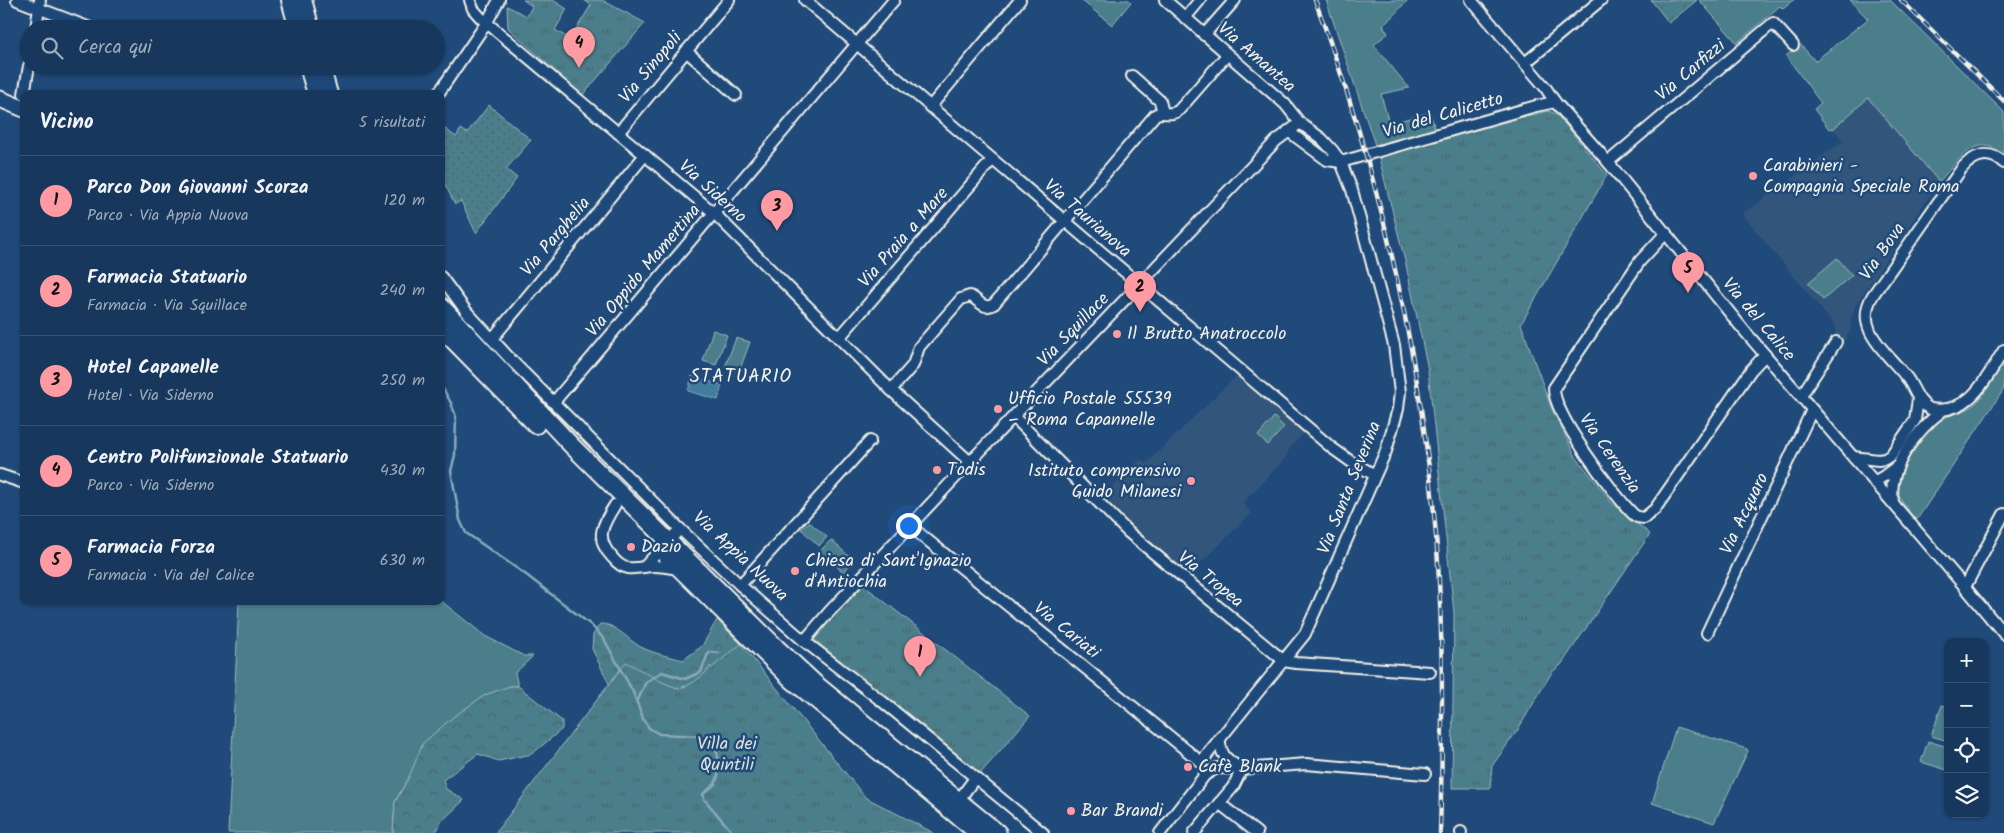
<!DOCTYPE html>
<html lang="it">
<head>
<meta charset="utf-8">
<style>
  :root { --surface:#17385c; --page:#203f62; --text:#f1f3f6; --muted:#9eacbb; --line:#365272; --accent:#ff9aa2 }
  body { margin:0; font-family:Kalam,sans-serif; background:var(--page); color:var(--text) }
  .controls { position:absolute; right:15px; bottom:15px; display:grid; overflow:hidden; border-radius:10px; box-shadow:0 1px 4px #0004 }
  .controls button { width:45px; height:45px; display:grid; place-items:center; padding:0; border:0; border-bottom:1px solid var(--line); background:var(--surface); color:var(--text); font:25px sans-serif }
  .you { position:absolute; left:908px; top:525px; width:18px; height:18px; margin:-12px; border:4px solid #fff; border-radius:50%; background:#1a73e8; box-shadow:0 0 0 8px #1a73e833 }
  .badge { display:grid; place-items:center; width:32px; height:32px; border-radius:50%; background:var(--accent); color:#111; font-size:16px; font-weight:700 }
  .pin { position:absolute; translate:-50% -41px; filter:drop-shadow(0 1px 2px #0008) }
  .pin::after { content:''; position:absolute; top:26px; width:18px; height:15px; background:inherit; clip-path:polygon(0 0,100% 0,50% 100%) }
  .list { margin:0; padding:0; list-style:none }
  h2 { display:flex; justify-content:space-between; align-items:center; height:65px; margin:0; padding:0 20px; font-size:21px }
  h2 small { font-size:16px; font-weight:400; color:var(--muted) }
  .list li { display:grid; grid-template-columns:32px 1fr auto; gap:15px; align-items:center; box-sizing:border-box; height:90px; padding:0 20px; border-top:1px solid var(--line) }
  .list b { display:block; font-size:19px; white-space:nowrap }
  .list p { margin:0; font-size:16px; white-space:nowrap; color:var(--muted) }
  .list em { font-size:16px; font-style:normal; color:var(--muted) }
  .icon { flex:none; width:28px; height:28px; fill:none; stroke:currentColor; stroke-width:2; stroke-linecap:round; stroke-linejoin:round }
  .map { position:relative; flex:none; width:2004px; height:833px; overflow:hidden }
  .search { position:absolute; background:var(--surface); box-shadow:0 1px 4px #0004; left:20px; top:20px; width:425px; height:55px; display:flex; align-items:center; gap:12px; box-sizing:border-box; padding:0 18px; border-radius:28px; color:var(--muted); font-size:19px }
  .panel { position:absolute; background:var(--surface); box-shadow:0 1px 4px #0004; left:20px; top:90px; width:425px; height:515px; border-radius:10px }
  .map>svg:first-child { display:block }
  .built { fill:#33557c }
  .grass { fill:#4b7e8b; stroke:#a0b8ba }
  .forest { fill:url(#forest-crowns); stroke:#a0b8ba }
  .park { fill:url(#park-tufts); stroke:#a0b8ba }
  .garden { fill:url(#garden-dots); stroke:#a0b8ba }
  .water { fill:#437b9f; stroke:#8aaabc }
  .lines { fill:none; stroke-linecap:round; stroke-linejoin:round }
  .stream { stroke:#8aaabc; stroke-width:2.5 }
  .minor-casing { stroke:#f4f1e8; stroke-width:14 }
  .secondary-casing { stroke:#f4f1e8; stroke-width:19 }
  .primary-casing { stroke:#f4f1e8; stroke-width:20 }
  .minor { stroke:#1f4a7a; stroke-width:10 }
  .secondary { stroke:#1f4a7a; stroke-width:15 }
  .primary { stroke:#1f4a7a; stroke-width:16 }
  .rail-casing { stroke:#f4f1e8; stroke-width:4.5 }
  .rail { stroke:#1f4a7a; stroke-width:2.5; stroke-dasharray:8; stroke-linecap:butt }
  .poi-dot { fill:#ff9aa2; stroke:#1f4a7a; stroke-width:2 }
  .labels { text-anchor:middle; dominant-baseline:central; stroke-width:5; stroke-linejoin:round; paint-order:stroke }
  .street-label { font-size:18px; fill:#f4f1e8; stroke:#1f4a7a }
  .poi-label { font-size:18px; fill:#f4f1e8; stroke:#1f4a7a; text-anchor:start }
  .park-label { font-size:18px; fill:#dbe0da; stroke:#1f4a7a }
  .neighbourhood-label { font-size:19px; letter-spacing:1px; fill:#f4f1e8; stroke:#1f4a7a }
</style>
</head>
<body>
<div class="map">
<svg width="2004" height="833" viewBox="0 0 2004 833">
  <defs>
    <pattern id="forest-crowns" width="20" height="18" patternUnits="userSpaceOnUse" patternTransform="scale(1.25)"><rect width="20" height="18" fill="#4b7e8b"/><path d="M2 6a3 3 0 1 1 6 0M12 15a3 3 0 1 1 6 0" fill="none" stroke="#4a666c"/></pattern>
    <pattern id="park-tufts" width="24" height="20" patternUnits="userSpaceOnUse" patternTransform="scale(1.25)"><rect width="24" height="20" fill="#4b7e8b"/><path d="M3 7l-1-3M5 7V3M7 7l1-3M15 17l-1-3M17 17v-4M19 17l1-3" fill="none" stroke="#4a666c"/></pattern>
    <pattern id="garden-dots" width="8" height="8" patternUnits="userSpaceOnUse" patternTransform="scale(1.25)"><rect width="8" height="8" fill="#4b7e8b"/><path d="M2 2h.1M6 6h.1" fill="none" stroke="#4a666c" stroke-width="1.8" stroke-linecap="round"/></pattern>
  </defs>
  <rect width="100%" height="100%" fill="#1f4a7a"/>
  <filter id="ink" filterUnits="userSpaceOnUse"><feTurbulence type="fractalNoise" baseFrequency=".02" numOctaves="2"/><feDisplacementMap in="SourceGraphic" scale="10" xChannelSelector="R" yChannelSelector="G"/><feConvolveMatrix kernelMatrix="1 2 1 2 8 2 1 2 1" color-interpolation-filters="sRGB"/></filter>
  <g filter="url(#ink)">
    <!-- built -->
    <g class="built">
      <path d="M1868 98 1939 182 1856 304 1851 319V330L1841 346 1832 339 1836 332V327L1832 322 1742 214 1843 141 1833 129Z"/>
      <path d="M1236 376 1309 433H1304L1290 448 1285 459 1242 503 1252 513 1186 577 1139 538 1138 531H1132L1102 497 1141 459 1146 464Z"/>
    </g>
    <!-- grass -->
    <g class="grass">
      <path d="M1081 0H1129L1131 2 1112 25Z"/>
      <path d="M1326 0H1408L1383 26 1388 33 1374 45 1409 88 1381 94 1389 124 1430 112 1435 129 1375 145Z"/>
      <path d="M1699 0H1794L1783 9 1780 6 1737 43Z"/>
      <path d="M1850 0H1890L2004 112V155C1976 130 1957 162 1939 182L1868 98 1833 129 1831 128 1829 129 1814 109 1821 103 1786 56 1800 44 1815 61 1868 19Z"/>
      <path d="M1837 258 1852 275 1823 300 1808 283Z"/>
      <path d="M713 330 727 335 716 365 703 361Z"/>
      <path d="M736 338 750 342 739 372 725 367Z"/>
      <path d="M2004 360V389L1916 521C1909 511 1898 500 1897 488 1896 470 1924 431 1939 421 1949 414 1964 413 1974 405 1985 396 1996 373 2004 360Z"/>
      <path d="M1274 417 1284 427 1268 445 1258 436Z"/>
      <path d="M809 522 827 537 819 546 801 529Z"/>
      <path d="M831 540 854 561 843 572 820 551Z"/>
      <path d="M239 601H441L485 636 524 656H533L515 673 518 686H510L409 777 395 802 393 833H228Z"/>
      <path d="M1942 705 1948 707V741L1931 736Z"/>
      <path d="M1676 727 1747 749 1748 751 1714 823 1652 803Z"/>
      <path d="M1928 741 1948 747 1947 770 1921 762Z"/>
    </g>
    <!-- forest -->
    <g class="forest">
      <path d="M717 620 741 644 742 663 717 681 710 666 698 684 654 691 622 710 592 649 593 635 600 624C615 623 628 640 641 647 654 654 669 656 683 660L702 646Z"/>
      <path d="M510 686H518L562 721V729L532 754 499 761 478 754 443 780 446 789 464 800 441 822 435 833H393L395 802 409 777 423 743 453 717 485 695Z"/>
    </g>
    <!-- park -->
    <g class="park">
      <path d="M523 0H553L567 9 555 30 570 39 591 5 584 0H602L645 23 582 96 508 28 507 6 527 16 532 6Z"/>
      <path d="M1651 0H1697L1669 23Z"/>
      <path d="M1547 111 1552 112 1559 117 1607 175 1521 324 1551 407 1576 457 1613 504 1650 534 1561 665 1552 672 1517 731 1492 766 1490 788H1452L1454 613 1428 370 1406 265 1378 154Z"/>
      <path d="M862 584 1030 716 980 774 812 638Z"/>
      <path d="M741 644 865 797 934 833H495L626 662 664 683 680 689 694 682Z"/>
    </g>
    <!-- garden -->
    <path class="garden" d="M489 105 531 140 506 169 517 178 476 233 461 201 455 204 441 177V130L444 128 456 137 461 129 467 133Z"/>
    <!-- water -->
    <path class="water" d="M692 376 722 385 718 400 688 391Z"/>
    <g class="lines">
      <!-- stream -->
      <g class="stream">
        <path d="M441 385 451 403 456 417 455 455 451 471 460 520 466 533 525 574 591 625 604 639 633 692 643 719 649 728 659 734 701 736 714 743 718 756V776L715 784 703 794 704 799 733 833"/>
        <path d="M637 702 646 682 662 672 685 679 701 672 707 656 710 652 719 653"/>
      </g>
      <!-- minor casing -->
      <g class="minor-casing">
        <g id="minor">
          <path d="M17 0 93 29"/>
          <path d="M470 0 473 9 481 18 714 213 891 390 970 462"/>
          <path d="M805 0 1332 448 1353 463 1375 475"/>
          <path d="M1165 0 1285 104 1300 123"/>
          <path d="M1471 0 1545 87 1555 102 1608 162 1742 328 1965 587 2004 634"/>
          <path d="M1185 18 1200 0"/>
          <path d="M36 29 40 0"/>
          <path d="M1204 35 1235 0"/>
          <path d="M686 51 736 95"/>
          <path d="M1525 63 1601 0"/>
          <path d="M1132 76 1160 101 1163 113"/>
          <path d="M24 94 29 66"/>
          <path d="M438 94 487 22 499 0"/>
          <path d="M930 107 1020 0"/>
          <path d="M1288 131 1327 160 1341 162 1536 106 1555 102"/>
          <path d="M618 133 729 0"/>
          <path d="M1608 162 1773 23 1793 45"/>
          <path d="M2004 163C1989 150 1975 154 1962 168L1873 295C1852 329 1888 353 1907 378 1915 389 1917 402 1930 409 1970 416 1986 378 2004 350"/>
          <path d="M1666 233 1640 261 1554 388C1553 414 1613 494 1633 514L1637 517 1644 518 1655 509 1751 370 1765 355"/>
          <path d="M441 277 466 311 514 363 680 529 740 585 804 641 883 702 1043 833"/>
          <path d="M839 338 992 160"/>
          <path d="M492 339 645 155"/>
          <path d="M891 390 913 365 919 347 961 299 970 296C979 300 984 311 994 304L1155 115C1162 110 1171 117 1179 110L1227 55"/>
          <path d="M1801 396 1836 342"/>
          <path d="M554 402 894 0"/>
          <path d="M1014 417 1128 532 1284 661 1296 663 1430 672"/>
          <path d="M1853 457 1878 460 1885 459 1891 455 1915 420 1918 399"/>
          <path d="M0 475 24 483"/>
          <path d="M1874 482 1884 476 1896 467"/>
          <path d="M1893 502C1887 467 1917 430 1943 410"/>
          <path d="M615 505C603 524 594 538 612 557 616 562 621 567 628 568 637 569 646 566 655 566 663 566 671 568 679 569"/>
          <path d="M910 526 1201 762"/>
          <path d="M644 567 680 529"/>
          <path d="M740 585 870 441"/>
          <path d="M1965 587 2004 514"/>
          <path d="M1707 633 1812 410"/>
          <path d="M804 641 829 612 970 462 1276 141 1300 123 1322 139 1333 151 1341 162 1352 190 1394 345 1400 392 1398 409 1386 451 1305 634 1201 762"/>
          <path d="M1220 738C1219 754 1227 760 1240 768"/>
          <path d="M958 801 975 778"/>
          <path d="M1219 803 1257 833"/>
          <path d="M1461 832V833"/>
          <path d="M1160 833 1205 775 1217 768 1242 769 1306 764 1425 774"/>
          <path d="M1194 833 1233 787 1242 769"/>
        </g>
      </g>
      <!-- secondary casing -->
      <g class="secondary-casing">
        <path id="secondary" d="M0 99 24 109"/>
      </g>
      <!-- primary casing -->
      <g class="primary-casing">
        <g id="primary">
          <path d="M290 0 298 29"/>
          <path d="M303 0 311 29"/>
          <path d="M308 66 316 94"/>
          <path d="M321 66 329 94"/>
          <path d="M441 306 572 446 777 648 817 685 998 833"/>
          <path d="M441 328 536 425"/>
          <path d="M663 552 792 680 978 833"/>
        </g>
      </g>
      <!-- minor -->
      <use href="#minor" class="minor"/>
      <!-- secondary -->
      <use href="#secondary" class="secondary"/>
      <!-- primary -->
      <use href="#primary" class="primary"/>
      <!-- rail casing -->
      <g class="rail-casing">
        <g id="rail">
          <path d="M1315 0C1379 172 1420 351 1436 535 1444 634 1443 734 1440 833"/>
          <path d="M1901 0 2004 101"/>
        </g>
      </g>
      <!-- rail -->
      <use href="#rail" class="rail"/>
    </g>
  </g>
  <!-- markers -->
  <g class="poi-dot">
    <circle cx="1753" cy="176" r="5"/>
    <circle cx="1117" cy="334" r="5"/>
    <circle cx="998" cy="409" r="5"/>
    <circle cx="937" cy="470" r="5"/>
    <circle cx="1191" cy="481" r="5"/>
    <circle cx="631" cy="547" r="5"/>
    <circle cx="795" cy="571" r="5"/>
    <circle cx="1188" cy="767" r="5"/>
    <circle cx="1071" cy="811" r="5"/>
  </g>
  <g class="labels">
    <!-- street labels -->
    <g class="street-label">
      <text transform="translate(1256 58) rotate(41)">Via Amantea</text>
      <text transform="translate(651 68) rotate(-50)">Via Sinopoli</text>
      <text transform="translate(1691 71) rotate(-40)">Via Carfizzi</text>
      <text transform="translate(1443 116) rotate(-16)">Via del Calicetto</text>
      <text transform="translate(712 192) rotate(42)">Via Siderno</text>
      <text transform="translate(1087 219) rotate(41)">Via Taurianova</text>
      <text transform="translate(556 237) rotate(-50)">Via Parghelia</text>
      <text transform="translate(904 238) rotate(-49)">Via Praia a Mare</text>
      <text transform="translate(1883 252) rotate(-55)">Via Bova</text>
      <text transform="translate(644 271) rotate(-50)">Via Oppido Mamertina</text>
      <text transform="translate(1758 320) rotate(50)">Via del Calice</text>
      <text transform="translate(1074 330) rotate(-46)">Via Squillace</text>
      <text transform="translate(1609 454) rotate(55)">Via Cerenzia</text>
      <text transform="translate(1350 488) rotate(-68)">Via Santa Severina</text>
      <text transform="translate(1745 514) rotate(-64)">Via Acquaro</text>
      <text transform="translate(740 557) rotate(43)">Via Appia Nuova</text>
      <text transform="translate(1210 580) rotate(39)">Via Tropea</text>
      <text transform="translate(1066 631) rotate(39)">Via Cariati</text>
    </g>
    <!-- poi labels -->
    <g class="poi-label">
      <text x="1763" y="166">Carabinieri -<tspan x="1763" dy="21">Compagnia Speciale Roma</tspan></text>
      <text x="1127" y="334">Il Brutto Anatroccolo</text>
      <text x="1008" y="399">Ufficio Postale 55539<tspan x="1008" dy="21">– Roma Capannelle</tspan></text>
      <text x="947" y="470">Todis</text>
      <text x="1181" y="471" text-anchor="end">Istituto comprensivo<tspan x="1181" dy="21">Guido Milanesi</tspan></text>
      <text x="641" y="547">Dazio</text>
      <text x="805" y="561">Chiesa di Sant'Ignazio<tspan x="805" dy="21">d'Antiochia</tspan></text>
      <text x="1198" y="767">Cafè Blank</text>
      <text x="1081" y="811">Bar Brandi</text>
    </g>
    <!-- park labels -->
    <g class="park-label">
      <text x="727" y="744">Villa dei<tspan x="727" dy="21">Quintili</tspan></text>
    </g>
    <!-- neighbourhood labels -->
    <g class="neighbourhood-label">
      <text x="741" y="377">STATUARIO</text>
    </g>
  </g>
</svg>
<div class="controls">
<button>+</button>
<button>−</button>
<button><svg class="icon" aria-label="locate" viewBox="0 0 24 24"><circle cx="12" cy="12" r="6"/><path d="M12 2v4M12 18v4M2 12h4M18 12h4"/></svg></button>
<button><svg class="icon" aria-label="layers" viewBox="0 0 24 24"><path d="M12 4l9 5-9 5-9-5zM3 14l9 5 9-5"/></svg></button>
</div>
<div class="you"></div>
<div class="pin badge" style="left:920px;top:677px">1</div>
<div class="pin badge" style="left:1140px;top:312px">2</div>
<div class="pin badge" style="left:777px;top:231px">3</div>
<div class="pin badge" style="left:579px;top:68px">4</div>
<div class="pin badge" style="left:1688px;top:293px">5</div>
<div class="search"><svg class="icon" aria-label="search" viewBox="0 0 24 24"><circle cx="10" cy="10" r="6"/><path d="M15 15l6 6"/></svg>Cerca qui</div>
<section class="panel">
<h2>Vicino<small>5 risultati</small></h2>
<ul class="list">
<li><span class="badge">1</span><div><b>Parco Don Giovanni Scorza</b><p>Parco · Via Appia Nuova</p></div><em>120 m</em></li>
<li><span class="badge">2</span><div><b>Farmacia Statuario</b><p>Farmacia · Via Squillace</p></div><em>240 m</em></li>
<li><span class="badge">3</span><div><b>Hotel Capanelle</b><p>Hotel · Via Siderno</p></div><em>250 m</em></li>
<li><span class="badge">4</span><div><b>Centro Polifunzionale Statuario</b><p>Parco · Via Siderno</p></div><em>430 m</em></li>
<li><span class="badge">5</span><div><b>Farmacia Forza</b><p>Farmacia · Via del Calice</p></div><em>630 m</em></li>
</ul>
</section>
</div>
</body>
</html>
